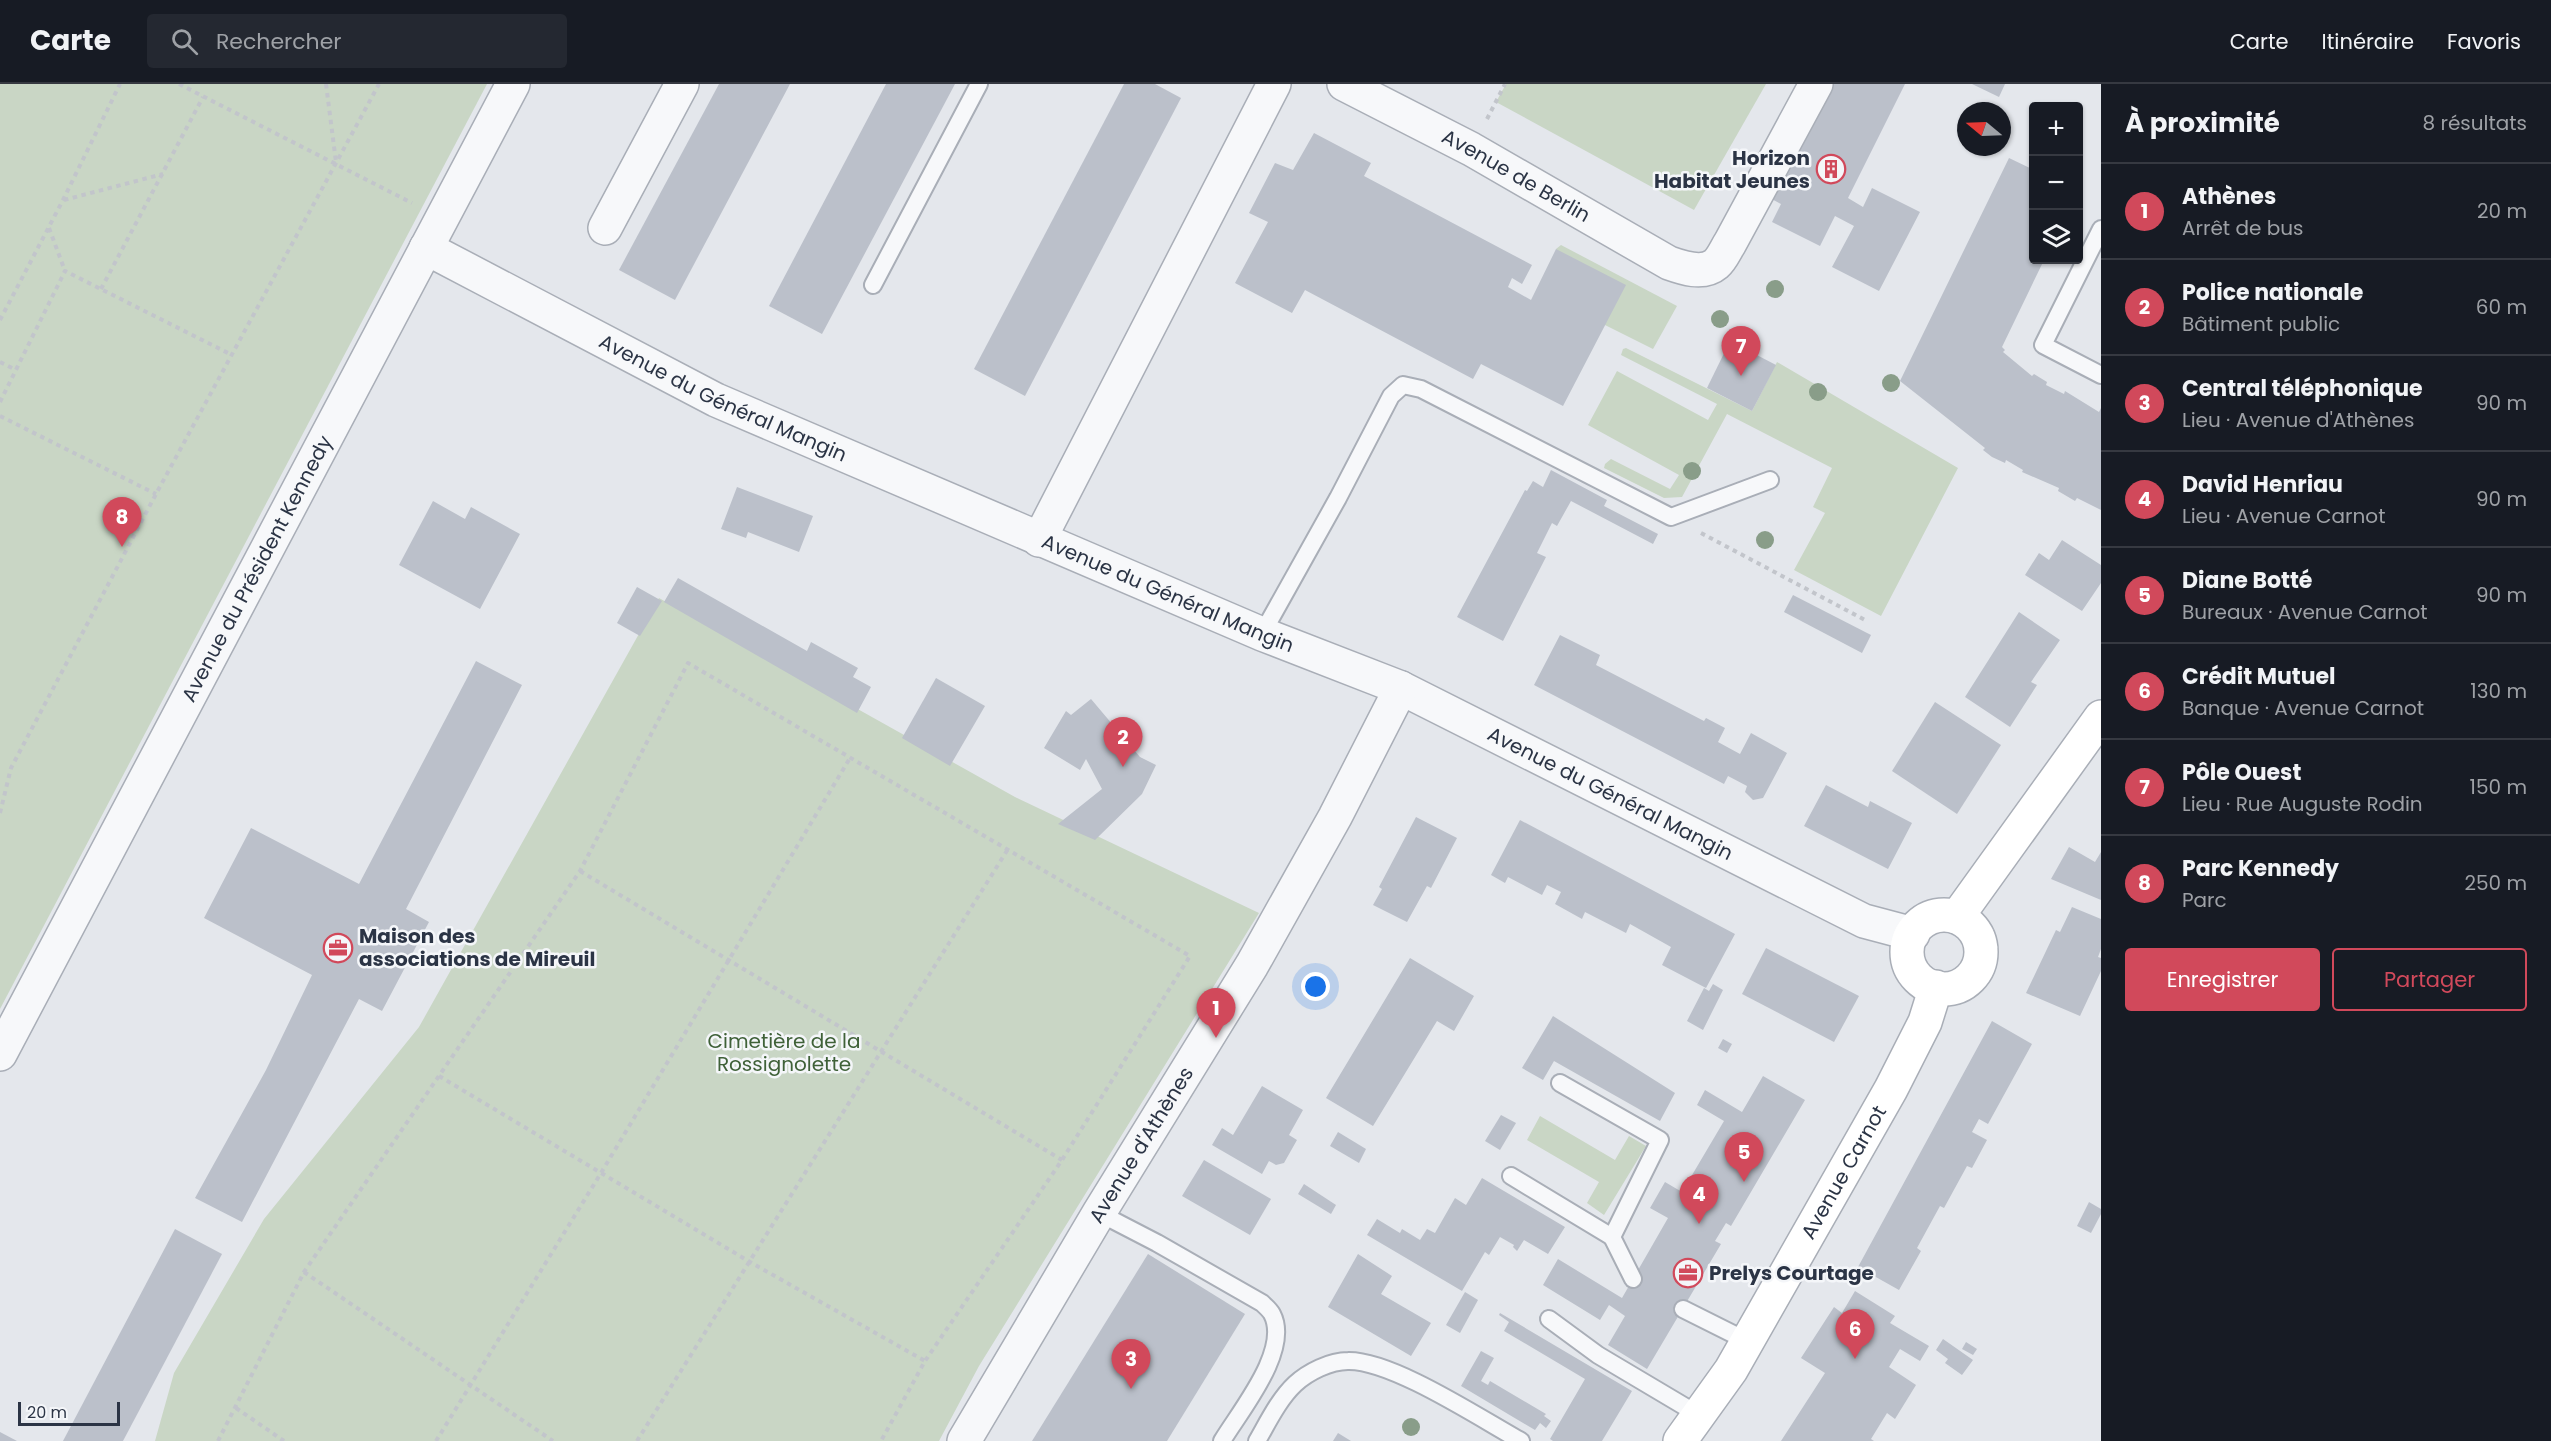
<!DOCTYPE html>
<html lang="fr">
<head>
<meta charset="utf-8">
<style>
  :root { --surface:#171b24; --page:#242831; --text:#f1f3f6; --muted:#9ea1a6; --line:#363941; --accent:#d1495b }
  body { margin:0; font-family:Poppins,sans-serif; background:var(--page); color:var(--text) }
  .controls { position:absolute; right:18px; top:18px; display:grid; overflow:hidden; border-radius:6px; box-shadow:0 2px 4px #0004 }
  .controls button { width:54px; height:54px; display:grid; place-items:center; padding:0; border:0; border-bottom:2px solid var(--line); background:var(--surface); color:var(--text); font:30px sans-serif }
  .compass { position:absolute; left:1957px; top:18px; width:54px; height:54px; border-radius:50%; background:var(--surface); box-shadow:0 2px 4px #0004; rotate:289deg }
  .scale { position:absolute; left:18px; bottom:15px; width:102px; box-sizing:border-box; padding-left:6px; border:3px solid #2b3445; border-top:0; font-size:16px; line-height:21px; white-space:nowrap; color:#2b3445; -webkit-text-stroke:4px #f4f6f9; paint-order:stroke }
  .you { position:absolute; left:1316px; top:903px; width:21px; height:21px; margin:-15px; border:4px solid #fff; border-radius:50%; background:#1a73e8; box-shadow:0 0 0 9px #1a73e833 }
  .badge { display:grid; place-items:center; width:39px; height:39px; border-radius:50%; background:var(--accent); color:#fff; font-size:20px; font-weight:700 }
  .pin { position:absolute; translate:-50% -50px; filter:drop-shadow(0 2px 3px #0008) }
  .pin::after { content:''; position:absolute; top:32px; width:21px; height:18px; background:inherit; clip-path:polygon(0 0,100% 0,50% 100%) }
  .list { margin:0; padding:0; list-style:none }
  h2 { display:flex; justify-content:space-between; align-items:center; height:78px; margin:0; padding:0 24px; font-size:26px }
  h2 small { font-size:20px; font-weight:400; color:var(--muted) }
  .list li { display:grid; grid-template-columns:39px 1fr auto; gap:18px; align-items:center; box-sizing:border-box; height:96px; padding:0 24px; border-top:2px solid var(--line) }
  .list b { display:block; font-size:22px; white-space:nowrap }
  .list p { margin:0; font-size:20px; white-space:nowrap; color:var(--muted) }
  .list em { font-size:20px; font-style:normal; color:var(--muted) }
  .actions { display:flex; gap:12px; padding:18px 24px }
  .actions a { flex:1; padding:14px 0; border:2px solid var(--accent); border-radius:6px; text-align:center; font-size:21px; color:var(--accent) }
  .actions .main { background:var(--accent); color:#fff }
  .icon { flex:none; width:33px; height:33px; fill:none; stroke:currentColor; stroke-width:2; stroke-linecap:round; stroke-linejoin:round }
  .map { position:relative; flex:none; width:2101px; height:1357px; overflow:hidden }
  header { display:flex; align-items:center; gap:36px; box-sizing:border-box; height:84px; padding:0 30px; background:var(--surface); border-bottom:2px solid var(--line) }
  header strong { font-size:28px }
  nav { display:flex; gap:33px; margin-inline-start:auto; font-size:21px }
  .search { width:420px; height:54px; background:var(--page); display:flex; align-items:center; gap:15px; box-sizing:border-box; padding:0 21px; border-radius:6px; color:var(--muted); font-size:22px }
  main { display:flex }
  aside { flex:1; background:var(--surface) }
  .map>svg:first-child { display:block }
  .green { fill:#c9d6c5 }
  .building { fill:#bbc0ca }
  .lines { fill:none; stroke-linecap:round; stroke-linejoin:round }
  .service-casing { stroke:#a9aeb7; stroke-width:20 }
  .minor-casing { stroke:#a9aeb7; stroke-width:36 }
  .tertiary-casing { stroke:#a9aeb7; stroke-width:36 }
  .secondary-casing { stroke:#a9aeb7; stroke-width:36 }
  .path { stroke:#c2c5cb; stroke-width:4; stroke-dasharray:4.5 4.5; stroke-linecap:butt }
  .service { stroke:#f7f8fa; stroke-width:16 }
  .minor { stroke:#f7f8fa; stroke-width:33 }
  .tertiary { stroke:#f7f8fa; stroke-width:33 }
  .secondary { stroke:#fff; stroke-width:33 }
  .tree { fill:#899d89 }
  .labels { text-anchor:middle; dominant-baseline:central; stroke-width:5; stroke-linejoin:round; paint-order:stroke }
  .poi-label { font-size:20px; font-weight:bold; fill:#2b3445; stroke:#f4f6f9; text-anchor:start }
  .street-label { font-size:20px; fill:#2b3445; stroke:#f4f6f9 }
  .park-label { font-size:20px; fill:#3f6138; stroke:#f4f6f9 }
</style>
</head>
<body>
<header>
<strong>Carte</strong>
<div class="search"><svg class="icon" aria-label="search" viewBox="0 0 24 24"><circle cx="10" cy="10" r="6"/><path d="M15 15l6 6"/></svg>Rechercher</div>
<nav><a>Carte</a><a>Itinéraire</a><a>Favoris</a></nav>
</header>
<main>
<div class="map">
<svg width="2101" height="1357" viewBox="0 0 2101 1357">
  <rect width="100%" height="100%" fill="#e4e7ec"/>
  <!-- green -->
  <g class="green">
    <path d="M0 0H487L0 925Z"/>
    <path d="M1506 0H1766L1694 126 1496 18Z"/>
    <path d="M1561 161 1677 222 1653 265 1605 241 1556 165Z"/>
    <path d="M1626 264 1752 327 1777 278 1958 384 1881 532 1794 486 1825 429 1813 423 1832 384 1727 330 1682 413 1664 414 1604 384 1605 380 1611 375 1670 405 1679 391 1588 341 1617 287 1708 336 1717 320 1621 271 1623 265Z"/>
    <path d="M659 514 1015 713 1259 829 979 1282 939 1357H155L174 1289 264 1135 419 943Z"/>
    <path d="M1540 1032 1615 1076 1629 1052 1646 1062 1604 1131 1587 1119 1599 1098 1527 1056Z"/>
  </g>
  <!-- building -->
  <g class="building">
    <path d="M719 0H790L675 216 619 186Z"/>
    <path d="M886 0H955L822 250 769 222Z"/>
    <path d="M1124 0H1155L1181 14 1025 312 974 285Z"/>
    <path d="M1828 0H1905L1848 114 1863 123 1872 104 1920 128 1879 207 1832 183 1854 142 1835 132 1820 162 1772 138 1781 120 1768 113Z"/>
    <path d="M1972 0H2005L1999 13Z"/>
    <path d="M1314 49 1371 79 1364 92 1532 181 1522 200 1512 194 1508 203 1531 216 1556 165 1626 201 1563 322 1481 280 1473 295 1305 206 1292 229 1235 199 1268 138 1249 129 1275 79 1293 86Z"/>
    <path d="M2009 74 2034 86V176H2044L2002 263 2005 266 2003 268 2032 292 2034 290 2047 298 2046 301 2064 310 2065 307 2099 328 2101 324V426L2077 414 2075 417 2058 407 2059 404 2022 388 2023 386 2006 376 2005 379 1992 373 1983 366 1985 364 1900 297Z"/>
    <path d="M1730 257 1776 281 1752 327 1707 304Z"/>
    <path d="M1551 386 1607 416 1604 422 1658 450 1653 460 1571 417 1557 442 1552 439 1537 469 1546 473 1503 557 1457 533 1525 406 1527 407 1533 397 1543 403Z"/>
    <path d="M737 403 813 432 799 468 748 448 746 454 721 445Z"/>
    <path d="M433 417 465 435 471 423 520 450 480 525 399 481Z"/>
    <path d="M2062 456 2101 481V499L2082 527 2025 491 2039 469 2049 476Z"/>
    <path d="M678 494 807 567 811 558 858 584 853 593 871 603 857 629 664 518Z"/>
    <path d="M637 503 662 517 640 552 617 539Z"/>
    <path d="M1793 511 1871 551 1862 569 1784 528Z"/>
    <path d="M2019 528 2060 556 2031 598 2037 601 2010 643 1965 613Z"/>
    <path d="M1560 551 1600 571 1596 581 1704 637 1706 634 1725 644 1718 658 1740 670 1751 649 1787 669 1763 714 1753 716 1745 708 1747 702 1728 692 1724 700 1534 601Z"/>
    <path d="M476 577 522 601 406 825 429 838 382 927 359 915 242 1138 195 1114 266 986 312 891 204 834 251 744 359 800Z"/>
    <path d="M936 594 985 622 950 682 902 654Z"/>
    <path d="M1091 615 1140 673 1156 681 1142 710 1095 756 1058 740 1102 705 1086 675 1080 686 1044 664 1066 627 1071 631Z"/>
    <path d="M1935 618 2001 661 1957 730 1892 687Z"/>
    <path d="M1826 701 1868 723 1870 717 1912 739 1888 785 1804 742Z"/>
    <path d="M1416 733 1457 754 1431 804 1427 802 1407 838 1373 821 1382 805 1379 803Z"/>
    <path d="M1520 736 1735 850 1706 904 1662 881 1671 863 1630 840 1626 849 1585 828 1582 835 1555 820 1561 808 1547 801 1542 811 1508 793 1505 799 1491 791Z"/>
    <path d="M2069 763 2095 778 2101 768V816L2051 795Z"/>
    <path d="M2072 823 2101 835V865L2098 873 2101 874V887L2080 932 2026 909 2056 846 2060 848Z"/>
    <path d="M1766 864 1859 912 1834 958 1742 910Z"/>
    <path d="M1410 874 1474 912 1454 947 1437 937 1373 1042 1326 1014Z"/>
    <path d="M1713 900 1723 906 1703 946 1687 937 1704 904 1709 907Z"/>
    <path d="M1553 932 1675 1009 1660 1037 1554 977 1543 996 1522 984Z"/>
    <path d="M1992 937 2032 960 1988 1040 1979 1035 1972 1048 1987 1056 1972 1084 1967 1082 1944 1124 1940 1122 1917 1164 1921 1167 1899 1206 1858 1183Z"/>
    <path d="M1723 955 1732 960 1727 969 1718 964Z"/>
    <path d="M1763 992 1805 1016 1731 1142 1726 1139 1715 1157 1721 1160 1647 1285 1608 1261 1625 1232 1609 1221 1600 1236 1543 1201 1558 1175 1622 1214 1668 1134 1650 1124 1665 1098 1682 1108 1724 1037 1697 1021 1705 1006 1742 1028Z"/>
    <path d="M1262 1002 1303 1026 1289 1051 1297 1056 1284 1079 1276 1081 1269 1077 1262 1090 1212 1061 1222 1044 1233 1051Z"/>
    <path d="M1501 1031 1516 1039 1500 1066 1485 1057Z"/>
    <path d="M1338 1048 1366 1065 1359 1079 1330 1062Z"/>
    <path d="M1204 1076 1271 1115 1250 1151 1182 1112Z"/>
    <path d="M1482 1094 1565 1143 1548 1170 1524 1156 1517 1167 1513 1163 1514 1161 1500 1153 1489 1171 1485 1168 1462 1207 1367 1151 1377 1135 1400 1149 1402 1145 1420 1156 1427 1145 1435 1149 1455 1114 1466 1121Z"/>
    <path d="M1304 1100 1336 1121 1331 1130 1298 1110Z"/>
    <path d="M2089 1118 2101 1125V1130L2091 1149 2077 1142Z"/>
    <path d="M175 1145 222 1170 123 1357H63Z"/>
    <path d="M1148 1170 1245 1230 1167 1357H1032Z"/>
    <path d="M1358 1170 1392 1192 1381 1210 1431 1239 1411 1272 1328 1223Z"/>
    <path d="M1855 1207 1895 1232 1890 1239 1929 1262 1920 1277 1900 1265 1889 1283 1916 1301 1895 1335 1887 1329 1871 1355 1874 1357H1781L1825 1289 1801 1274 1834 1223 1842 1229Z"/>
    <path d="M1465 1208 1478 1216 1460 1249 1446 1241Z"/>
    <path d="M1500 1229 1632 1307 1602 1357H1553L1550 1355 1585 1295 1504 1247 1509 1238 1499 1231Z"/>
    <path d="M1943 1255 1973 1276 1962 1291 1945 1279 1948 1275 1936 1266Z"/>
    <path d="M1966 1258 1977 1265 1973 1271 1962 1265Z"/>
    <path d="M1481 1267 1494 1274 1481 1297 1488 1301 1490 1297 1546 1330 1544 1332 1551 1337 1546 1344 1540 1339 1535 1346 1461 1302Z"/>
    <path d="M0 1348 17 1357H0Z"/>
    <path d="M1338 1349 1351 1357H1333Z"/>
  </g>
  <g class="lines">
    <!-- service casing -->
    <g class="service-casing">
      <g id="service">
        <path d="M2101 145 2043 261 2101 291"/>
        <path d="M873 201 979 0"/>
        <path d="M1262 550 1338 414 1391 312 1403 301 1421 305 1671 433 1770 396"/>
        <path d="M1560 999 1660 1056 1612 1153 1633 1195"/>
        <path d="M1511 1092 1612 1153"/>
        <path d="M1099 1129 1157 1159 1262 1219C1265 1222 1270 1226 1272 1230 1291 1266 1240 1327 1222 1357"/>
        <path d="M1683 1225 1747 1257"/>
        <path d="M1549 1235 1598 1271 1699 1331"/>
        <path d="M1257 1357C1268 1338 1279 1315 1295 1300 1308 1288 1330 1277 1348 1277 1392 1276 1481 1335 1521 1357"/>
      </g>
    </g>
    <!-- minor casing -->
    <g class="minor-casing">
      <g id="minor">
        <path id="s1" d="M1344 0 1471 65 1669 179C1683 184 1703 191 1716 180 1722 175 1726 165 1730 159L1816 0"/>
        <path d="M605 144 682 0"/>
        <path id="s2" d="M426 164 716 316 1262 550 1401 604 1864 837 1913 850"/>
        <path d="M1039 456 1274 0"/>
        <path id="s3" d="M964 1357 1099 1129 1252 881 1335 733 1401 604"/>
      </g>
    </g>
    <!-- tertiary casing -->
    <g class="tertiary-casing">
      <g id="tertiary">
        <path id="s4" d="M0 970 513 0"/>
      </g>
    </g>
    <!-- secondary casing -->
    <g class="secondary-casing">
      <g id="secondary">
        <circle cx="1944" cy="868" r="37"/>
        <path d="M1957 833 2101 633"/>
        <path id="s5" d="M1680 1357 1731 1286 1891 1005 1925 938 1936 903"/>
      </g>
    </g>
    <!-- path -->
    <g class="path">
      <path d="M179 0 412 119"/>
      <path d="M326 0 336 78"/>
      <path d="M1487 35 1505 0"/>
      <path d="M64 116 163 90"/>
      <path d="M49 144 65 187"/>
      <path d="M101 205 203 13"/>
      <path d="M0 236 63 116 120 0"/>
      <path d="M0 278 16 286"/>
      <path d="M0 318 65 187 232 271"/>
      <path d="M0 332 156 410"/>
      <path d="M1701 449 1865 536"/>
      <path d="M0 729 11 684 156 410 379 0"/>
      <path d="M580 787 1062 1076"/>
      <path d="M1968 907 1984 897 1996 865 1991 845"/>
      <path d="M439 992 750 1178 925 1277"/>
      <path d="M304 1188 553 1357"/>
      <path d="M236 1324 284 1357"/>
      <path d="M218 1357 304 1188 580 787 688 579 1190 872 1062 1076 925 1277 881 1357"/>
      <path d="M436 1357 601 1089 850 674"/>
      <path d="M637 1357 1008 765"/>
    </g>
    <!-- service -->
    <use href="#service" class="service"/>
    <!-- minor -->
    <use href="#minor" class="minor"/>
    <!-- tertiary -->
    <use href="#tertiary" class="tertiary"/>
    <!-- secondary -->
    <use href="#secondary" class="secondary"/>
  </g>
  <!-- trees -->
  <g class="tree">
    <circle cx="1775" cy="205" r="9"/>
    <circle cx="1720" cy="235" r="9"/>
    <circle cx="1891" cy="299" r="9"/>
    <circle cx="1818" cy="308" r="9"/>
    <circle cx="1692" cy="387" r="9"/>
    <circle cx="1765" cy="456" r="9"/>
    <circle cx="1411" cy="1343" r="9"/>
  </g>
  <!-- icons -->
  <defs>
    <g id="building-ring" transform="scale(1.5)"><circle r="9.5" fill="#f4f6f9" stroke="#d1495b" stroke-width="1.5"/><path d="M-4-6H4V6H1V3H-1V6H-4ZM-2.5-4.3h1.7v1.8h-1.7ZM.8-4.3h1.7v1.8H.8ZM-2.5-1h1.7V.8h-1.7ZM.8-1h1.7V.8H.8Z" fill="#d1495b"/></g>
    <g id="office-ring" transform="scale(1.5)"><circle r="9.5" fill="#f4f6f9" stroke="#d1495b" stroke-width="1.5"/><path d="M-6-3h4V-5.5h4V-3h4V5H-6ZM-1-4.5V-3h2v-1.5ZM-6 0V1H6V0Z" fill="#d1495b"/></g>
  </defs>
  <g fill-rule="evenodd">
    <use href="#building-ring" x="1831" y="85"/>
    <use href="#office-ring" x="338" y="864"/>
    <use href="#office-ring" x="1688" y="1189"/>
  </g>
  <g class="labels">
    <!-- poi labels -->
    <g class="poi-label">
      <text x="1810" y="74" text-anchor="end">Horizon<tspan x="1810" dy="23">Habitat Jeunes</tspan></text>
      <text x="359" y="852">Maison des<tspan x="359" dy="23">associations de Mireuil</tspan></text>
      <text x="1709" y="1189">Prelys Courtage</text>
    </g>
    <!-- street labels -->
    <g class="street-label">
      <text stroke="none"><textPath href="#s1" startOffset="195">Avenue de Berlin</textPath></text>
      <text stroke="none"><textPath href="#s2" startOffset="333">Avenue du Général Mangin</textPath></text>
      <text stroke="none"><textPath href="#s4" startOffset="549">Avenue du Président Kennedy</textPath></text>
      <text stroke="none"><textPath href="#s2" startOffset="819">Avenue du Général Mangin</textPath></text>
      <text stroke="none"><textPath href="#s2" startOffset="1305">Avenue du Général Mangin</textPath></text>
      <text stroke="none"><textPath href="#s3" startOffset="345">Avenue d'Athènes</textPath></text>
      <text stroke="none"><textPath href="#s5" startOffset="315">Avenue Carnot</textPath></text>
    </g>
    <!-- park labels -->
    <g class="park-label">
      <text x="784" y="957">Cimetière de la<tspan x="784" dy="23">Rossignolette</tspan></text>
    </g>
  </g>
</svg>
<div class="controls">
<button>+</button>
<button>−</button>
<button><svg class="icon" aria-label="layers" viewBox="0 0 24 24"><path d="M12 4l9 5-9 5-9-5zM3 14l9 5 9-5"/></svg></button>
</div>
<svg class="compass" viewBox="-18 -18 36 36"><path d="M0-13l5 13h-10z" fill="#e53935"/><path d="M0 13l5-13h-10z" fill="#9ea1a6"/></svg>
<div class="scale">20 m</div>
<div class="you"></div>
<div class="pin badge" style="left:1216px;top:954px">1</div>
<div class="pin badge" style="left:1123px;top:683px">2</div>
<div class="pin badge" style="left:1131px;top:1305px">3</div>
<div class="pin badge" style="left:1699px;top:1140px">4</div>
<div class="pin badge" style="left:1744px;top:1098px">5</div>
<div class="pin badge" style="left:1855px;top:1275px">6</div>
<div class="pin badge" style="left:1741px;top:292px">7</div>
<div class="pin badge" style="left:122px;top:463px">8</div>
</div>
<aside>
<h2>À proximité<small>8 résultats</small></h2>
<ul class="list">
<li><span class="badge">1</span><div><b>Athènes</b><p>Arrêt de bus</p></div><em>20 m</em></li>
<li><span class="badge">2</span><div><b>Police nationale</b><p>Bâtiment public</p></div><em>60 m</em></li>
<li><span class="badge">3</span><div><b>Central téléphonique</b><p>Lieu · Avenue d'Athènes</p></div><em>90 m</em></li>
<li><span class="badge">4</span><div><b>David Henriau</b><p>Lieu · Avenue Carnot</p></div><em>90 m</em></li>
<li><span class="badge">5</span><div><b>Diane Botté</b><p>Bureaux · Avenue Carnot</p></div><em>90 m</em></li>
<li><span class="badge">6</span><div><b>Crédit Mutuel</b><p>Banque · Avenue Carnot</p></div><em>130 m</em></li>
<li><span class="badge">7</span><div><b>Pôle Ouest</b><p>Lieu · Rue Auguste Rodin</p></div><em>150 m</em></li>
<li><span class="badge">8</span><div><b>Parc Kennedy</b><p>Parc</p></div><em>250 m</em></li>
</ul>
<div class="actions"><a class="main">Enregistrer</a><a>Partager</a></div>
</aside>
</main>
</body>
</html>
